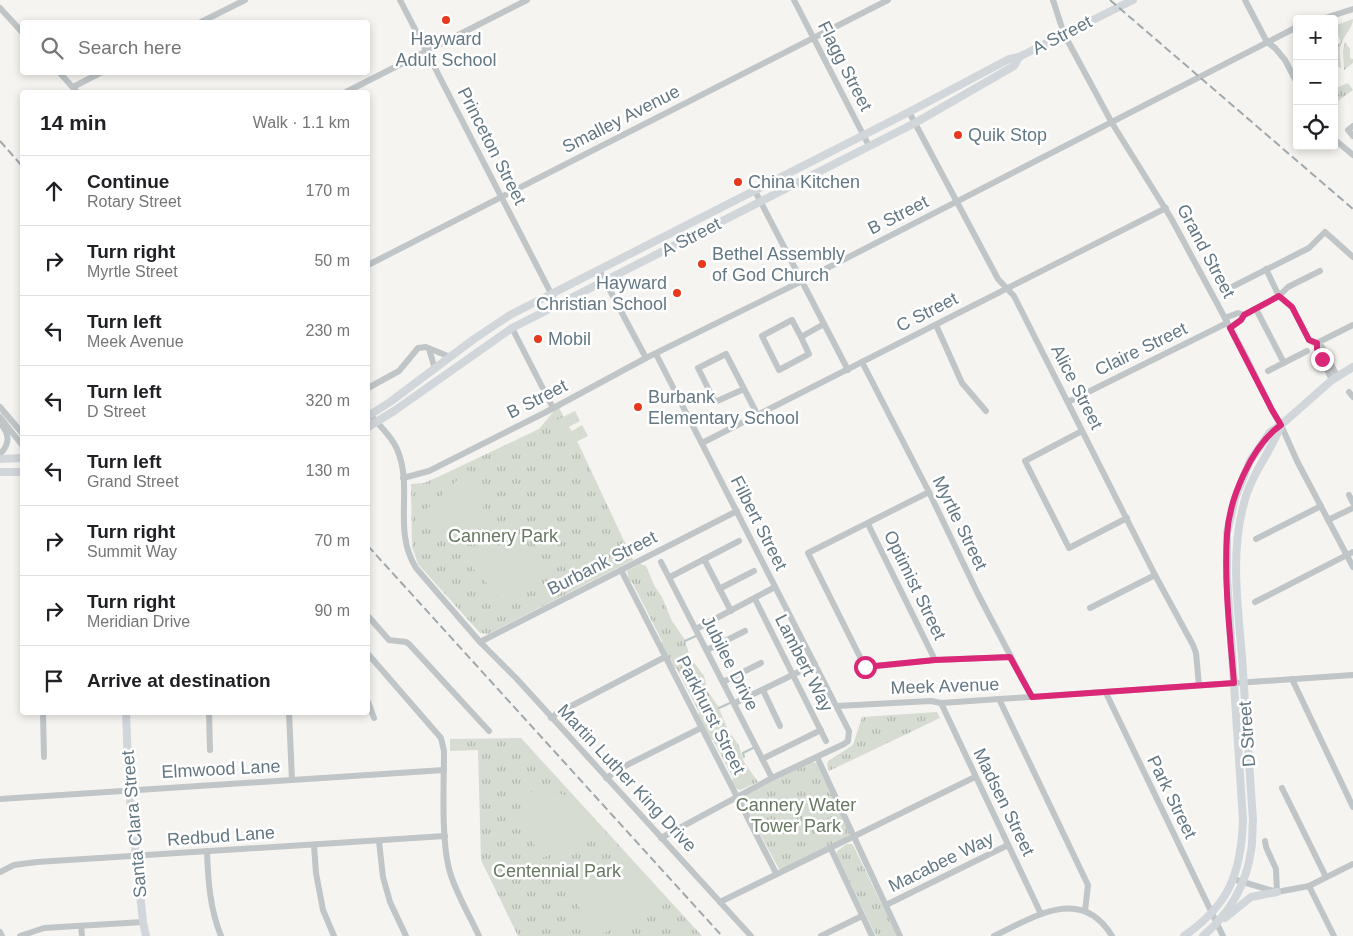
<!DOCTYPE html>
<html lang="en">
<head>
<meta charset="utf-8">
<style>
  :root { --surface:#fff; --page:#f2f2f2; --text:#202124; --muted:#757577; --line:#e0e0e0 }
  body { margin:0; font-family:Helvetica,sans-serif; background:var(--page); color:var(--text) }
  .controls { position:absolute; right:15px; top:15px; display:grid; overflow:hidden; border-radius:5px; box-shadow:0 2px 8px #0003 }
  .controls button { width:45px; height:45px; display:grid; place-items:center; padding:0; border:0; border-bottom:1px solid var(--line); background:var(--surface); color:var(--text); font:25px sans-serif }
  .stop { position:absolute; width:15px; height:15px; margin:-11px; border:4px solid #db2777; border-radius:50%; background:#fff }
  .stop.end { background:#db2777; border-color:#fff; box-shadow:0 1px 5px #0008 }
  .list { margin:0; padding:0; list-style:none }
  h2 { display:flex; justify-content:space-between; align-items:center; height:65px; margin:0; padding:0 20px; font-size:21px }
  h2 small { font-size:16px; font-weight:400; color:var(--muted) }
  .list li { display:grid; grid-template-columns:32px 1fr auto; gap:15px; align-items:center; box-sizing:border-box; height:70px; padding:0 20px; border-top:1px solid var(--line) }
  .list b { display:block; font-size:19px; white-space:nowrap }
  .list p { margin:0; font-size:16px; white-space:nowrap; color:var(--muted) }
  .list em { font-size:16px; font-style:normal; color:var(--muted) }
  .icon { flex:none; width:28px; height:28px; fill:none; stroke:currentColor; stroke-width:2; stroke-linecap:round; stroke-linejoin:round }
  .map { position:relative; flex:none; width:1353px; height:936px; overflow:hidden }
  .search { position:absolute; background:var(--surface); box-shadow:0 2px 8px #0003; left:20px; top:20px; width:350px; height:55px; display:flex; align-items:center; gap:12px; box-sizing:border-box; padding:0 18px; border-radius:5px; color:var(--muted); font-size:19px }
  .panel { position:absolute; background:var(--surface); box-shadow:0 2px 8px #0003; left:20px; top:90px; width:350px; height:625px; border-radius:5px }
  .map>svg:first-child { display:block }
  .grass { fill:url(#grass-tufts) }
  .pitch { fill:#d6dcd1 }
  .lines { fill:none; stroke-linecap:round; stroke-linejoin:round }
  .stream { stroke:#b7c5c7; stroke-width:2 }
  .minor { stroke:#c0c5c7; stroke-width:6 }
  .major { stroke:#d1d6da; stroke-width:8 }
  .rail { stroke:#a0a8ad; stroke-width:2; stroke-dasharray:8 4; stroke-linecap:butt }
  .route { stroke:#db2777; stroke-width:6 }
  .poi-dot { fill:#e8381d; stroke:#fff; stroke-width:2 }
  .labels { text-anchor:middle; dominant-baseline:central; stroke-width:5; stroke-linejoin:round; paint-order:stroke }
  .street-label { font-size:18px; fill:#637883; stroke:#fff }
  .poi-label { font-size:18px; fill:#637883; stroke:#fff; text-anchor:start }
  .park-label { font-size:18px; fill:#697962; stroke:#fff }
</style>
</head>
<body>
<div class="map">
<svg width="1353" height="936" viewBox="0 0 1353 936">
  <defs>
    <pattern id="grass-tufts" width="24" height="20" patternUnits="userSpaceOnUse" patternTransform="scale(1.25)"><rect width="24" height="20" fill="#d6dcd1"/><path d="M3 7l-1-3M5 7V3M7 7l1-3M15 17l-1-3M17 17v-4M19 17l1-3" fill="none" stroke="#b1b7af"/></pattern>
  </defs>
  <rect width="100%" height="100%" fill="#f5f4f0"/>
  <!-- grass -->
  <g class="grass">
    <path d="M1353 19C1353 28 1342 37 1340 48 1339 54 1341 61 1341 68L1334 65V47L1341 42 1334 26Z"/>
    <path d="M1345 42 1350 49V58L1353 59V63L1344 70 1343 51Z"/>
    <path d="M1348 83 1353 90 1334 104V89Z"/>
    <path d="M558 406 579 445 633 560 488 634 480 633 418 564 412 547 411 484 424 483 440 476 539 429Z"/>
    <path d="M640 564 646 566 655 587 662 597 672 621 685 640 690 657 704 676 708 692 718 706 727 728 739 746 744 762 758 782 740 790 735 788 732 781 733 778 713 740 710 739 698 715 699 712 677 669 674 668 661 644 662 641 632 582 629 580 627 571Z"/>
    <path d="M937 712 940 718 829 771 827 765 828 761 853 745 862 717Z"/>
    <path d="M521 738 702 936H518L481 860 478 750 450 751V739Z"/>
    <path d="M814 762 817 764 849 831V835L846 839 784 869H779L743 803V798L746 795 808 763Z"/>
    <path d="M847 844H852L854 847 897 936H876L837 855V851Z"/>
  </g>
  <!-- pitch -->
  <g class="pitch">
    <path d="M575 411 580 421 563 430 557 420Z"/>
    <path d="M582 425 588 436 570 445 565 435Z"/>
    <path d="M468 470 481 482 485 498 479 531 461 554 426 510Z"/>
    <path d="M512 539 526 544 548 566 503 601 471 566 482 553Z"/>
    <path d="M548 789 577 800 607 833 539 859 517 794Z"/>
    <path d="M607 859C636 869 650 877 668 903L598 936H593L560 867 576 860Z"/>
  </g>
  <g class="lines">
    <!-- stream -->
    <g class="stream">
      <path d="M685 641 696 636"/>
      <path d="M719 708 730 703"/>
      <path d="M744 757 743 753 753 748"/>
    </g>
    <!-- minor -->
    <g class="minor">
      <path d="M400 0 557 305"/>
      <path d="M794 0 869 146"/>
      <path d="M1053 0 1064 34 1112 123 1171 218 1247 359 1272 410 1281 425 1297 461 1353 567"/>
      <path d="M1245 0 1267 42 1275 48 1285 60 1297 83"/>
      <path d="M0 8 22 32"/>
      <path d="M1322 19 1353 9"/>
      <path d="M201 22 245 0"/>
      <path d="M59 72 77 92"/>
      <path d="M73 87 102 72"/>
      <path d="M346 92 527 0"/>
      <path d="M909 112 998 279 1014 296 1155 575 1193 645 1196 653 1199 685"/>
      <path d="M1353 126 1348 130 1353 136"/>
      <path d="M1334 139 1353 155"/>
      <path d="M755 191 848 370"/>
      <path d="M368 265 888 0"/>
      <path d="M1266 269 1279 296 1292 307 1309 340 1322 347 1337 376"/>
      <path d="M599 270 646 358"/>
      <path d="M1228 289 1309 248 1325 232 1353 257"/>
      <path d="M1256 309 1284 363"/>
      <path d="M1225 318 1238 313 1244 315"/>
      <path d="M936 325 962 383 986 411"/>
      <path d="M512 328 553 408"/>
      <path d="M1230 328 1241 320 1244 315 1279 296 1288 287 1320 271"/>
      <path d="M801 337 809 354 779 370 762 336 792 320 801 337 824 324"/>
      <path d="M1317 343 1353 325"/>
      <path d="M1317 343V349L1332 380"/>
      <path d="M429 349 435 369"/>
      <path d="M656 354 849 731 848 741 844 744 772 778 661 838"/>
      <path d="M862 362 929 492 978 594 1032 697"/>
      <path d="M1268 371 1307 351"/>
      <path d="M368 388 399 371 418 348 426 347 450 357"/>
      <path d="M744 389 715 402 698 368 726 354 754 408 757 415"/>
      <path d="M1349 392 1353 397"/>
      <path d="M1068 402 1227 323"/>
      <path d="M0 407 22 433"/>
      <path d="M0 417 22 445"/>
      <path d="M373 418C382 428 392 437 397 449 414 488 392 529 416 568L480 642 516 678 751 936"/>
      <path d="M0 423C10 434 10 444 0 454"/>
      <path d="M1082 431 1025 461 1069 548 1127 518"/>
      <path d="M702 443 1166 208"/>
      <path d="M403 478 429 471 546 412 646 358 802 281 1297 27"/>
      <path d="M929 492 808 553 865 667 935 660 1010 657"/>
      <path d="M1349 495 1353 503"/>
      <path d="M1328 520 1353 508"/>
      <path d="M868 524 935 660"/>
      <path d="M1256 539 1321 506"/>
      <path d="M704 559 731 611"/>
      <path d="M661 562 772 778"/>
      <path d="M621 570 776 873"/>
      <path d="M670 577 739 541"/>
      <path d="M719 589 754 571"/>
      <path d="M755 599 826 741"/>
      <path d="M1255 602 1353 552"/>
      <path d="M1090 608 1155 575"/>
      <path d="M368 616 389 640 406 642 409 644 489 731"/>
      <path d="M696 629 775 587"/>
      <path d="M480 642 737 511"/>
      <path d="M707 650 745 631"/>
      <path d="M368 654 441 738 444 751C444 786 441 836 449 869 455 892 469 914 479 936"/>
      <path d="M1292 679 1353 807"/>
      <path d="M723 682 761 663"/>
      <path d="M763 690 780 726"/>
      <path d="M1106 693 1223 936"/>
      <path d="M999 699 1088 885 1085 911"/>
      <path d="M368 702 374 718"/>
      <path d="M735 703 815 664"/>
      <path d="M941 703 1041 914"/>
      <path d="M837 706 931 701 941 703 1353 675"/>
      <path d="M43 712 44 757"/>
      <path d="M209 712 210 750"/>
      <path d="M289 712 292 780"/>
      <path d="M551 718 556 714 665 657"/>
      <path d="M817 757 900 936"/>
      <path d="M762 759 821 730"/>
      <path d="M606 778 627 765 701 728"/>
      <path d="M1282 788 1326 877"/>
      <path d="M0 799 444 770"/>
      <path d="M379 841 383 877 390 902 406 936"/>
      <path d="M1265 841 1266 847 1276 869 1277 892"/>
      <path d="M314 845 316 873 323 910 334 936"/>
      <path d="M831 849 872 936"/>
      <path d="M207 851C208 881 210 909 221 936"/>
      <path d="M0 872 14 865 37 862 445 836"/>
      <path d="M1233 879 1277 892 1309 886 1353 864"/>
      <path d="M1309 886 1334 936"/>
      <path d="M720 902 975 777"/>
      <path d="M886 905 1008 845"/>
      <path d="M81 926 82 936"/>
      <path d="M0 932 2 936"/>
      <path d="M20 936 44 928 143 922"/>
      <path d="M821 936 862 916"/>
      <path d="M994 936C1034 917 1081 885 1112 936"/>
    </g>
    <!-- major -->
    <g class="major">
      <path d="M368 416 390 402 474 339 510 315 909 112 1009 59 1019 57 1133 0"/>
      <path d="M368 427 394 411 512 328 915 123 1014 66 1019 57"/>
      <path d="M0 459 22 458"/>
      <path d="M0 472H22"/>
      <path d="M126 712 129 790 143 922 146 936"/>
      <path d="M1225 918 1251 897 1277 892"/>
      <path d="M1184 936C1229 905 1241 874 1243 820L1227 578V533L1235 498 1250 461 1270 432 1281 425 1332 380 1353 367"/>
      <path d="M1203 936C1229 914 1246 885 1251 851 1253 841 1252 830 1253 820 1249 766 1246 712 1242 657 1238 606 1230 553 1244 503 1251 474 1271 452 1281 425"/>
    </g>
    <!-- rail -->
    <g class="rail">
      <path d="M1110 0 1353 209"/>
      <path d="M0 141 22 166"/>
      <path d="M368 546 722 936"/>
    </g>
  </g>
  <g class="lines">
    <!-- route -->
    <path class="route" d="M865 667 935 660 1010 657 1032 697 1234 683C1230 634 1224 583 1227 535 1229 499 1252 445 1281 425L1272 410 1230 328 1241 320 1244 315 1279 296 1292 307 1309 340 1317 343V349L1322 359"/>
  </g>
  <!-- markers -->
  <g class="poi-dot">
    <circle cx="446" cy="20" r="5"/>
    <circle cx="958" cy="135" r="5"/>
    <circle cx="738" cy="182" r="5"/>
    <circle cx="702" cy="264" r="5"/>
    <circle cx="677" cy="293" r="5"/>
    <circle cx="538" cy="339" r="5"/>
    <circle cx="638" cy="407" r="5"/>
  </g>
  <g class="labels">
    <!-- street labels -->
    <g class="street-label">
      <text transform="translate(1062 35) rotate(-27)">A Street</text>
      <text transform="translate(845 66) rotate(63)">Flagg Street</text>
      <text transform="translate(621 119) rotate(-27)">Smalley Avenue</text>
      <text transform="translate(492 146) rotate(63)">Princeton Street</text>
      <text transform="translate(898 215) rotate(-27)">B Street</text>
      <text transform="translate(691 237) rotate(-27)">A Street</text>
      <text transform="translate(1206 251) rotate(62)">Grand Street</text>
      <text transform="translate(927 312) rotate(-27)">C Street</text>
      <text transform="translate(1141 349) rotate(-26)">Claire Street</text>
      <text transform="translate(1077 387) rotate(63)">Alice Street</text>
      <text transform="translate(537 399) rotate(-27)">B Street</text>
      <text transform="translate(759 523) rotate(63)">Filbert Street</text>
      <text transform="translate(960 523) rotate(64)">Myrtle Street</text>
      <text transform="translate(602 563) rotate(-27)">Burbank Street</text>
      <text transform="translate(915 585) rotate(64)">Optimist Street</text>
      <text transform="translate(730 663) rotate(63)">Jubilee Drive</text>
      <text transform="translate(804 663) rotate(63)">Lambert Way</text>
      <text transform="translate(945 686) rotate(-2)">Meek Avenue</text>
      <text transform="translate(711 715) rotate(63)">Parkhurst Street</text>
      <text transform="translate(1247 734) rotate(-94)">D Street</text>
      <text transform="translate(221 769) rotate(-3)">Elmwood Lane</text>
      <text transform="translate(627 778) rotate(47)">Martin Luther King Drive</text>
      <text transform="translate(1172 797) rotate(64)">Park Street</text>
      <text transform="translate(1004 802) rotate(64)">Madsen Street</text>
      <text transform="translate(134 824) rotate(-95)">Santa Clara Street</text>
      <text transform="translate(221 836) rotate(-4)">Redbud Lane</text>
      <text transform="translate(941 862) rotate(-26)">Macabee Way</text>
    </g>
    <!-- poi labels -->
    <g class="poi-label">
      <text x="446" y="39" text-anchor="middle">Hayward<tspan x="446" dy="21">Adult School</tspan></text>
      <text x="968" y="135">Quik Stop</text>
      <text x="748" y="182">China Kitchen</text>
      <text x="712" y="254">Bethel Assembly<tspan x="712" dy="21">of God Church</tspan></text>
      <text x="667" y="283" text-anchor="end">Hayward<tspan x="667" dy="21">Christian School</tspan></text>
      <text x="548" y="339">Mobil</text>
      <text x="648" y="397">Burbank<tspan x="648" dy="21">Elementary School</tspan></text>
    </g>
    <!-- park labels -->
    <g class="park-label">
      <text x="503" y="536">Cannery Park</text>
      <text x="796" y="805">Cannery Water<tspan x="796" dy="21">Tower Park</tspan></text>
      <text x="557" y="871">Centennial Park</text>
    </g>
  </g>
</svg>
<div class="controls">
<button>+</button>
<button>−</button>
<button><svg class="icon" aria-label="locate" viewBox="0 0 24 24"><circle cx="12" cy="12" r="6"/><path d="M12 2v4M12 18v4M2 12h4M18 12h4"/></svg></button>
</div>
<div class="stop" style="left:865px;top:667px"></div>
<div class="stop end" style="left:1322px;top:359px"></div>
<div class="search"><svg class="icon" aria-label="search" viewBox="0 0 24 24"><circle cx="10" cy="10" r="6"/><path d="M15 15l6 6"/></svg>Search here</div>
<section class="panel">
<h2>14 min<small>Walk · 1.1 km</small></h2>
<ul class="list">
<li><svg class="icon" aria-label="ahead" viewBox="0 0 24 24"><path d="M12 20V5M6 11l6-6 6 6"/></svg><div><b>Continue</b><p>Rotary Street</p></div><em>170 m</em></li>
<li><svg class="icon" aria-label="right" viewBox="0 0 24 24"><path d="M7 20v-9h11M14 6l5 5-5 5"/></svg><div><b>Turn right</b><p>Myrtle Street</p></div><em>50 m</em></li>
<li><svg class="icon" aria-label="left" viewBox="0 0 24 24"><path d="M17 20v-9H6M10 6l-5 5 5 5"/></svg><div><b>Turn left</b><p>Meek Avenue</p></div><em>230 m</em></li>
<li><svg class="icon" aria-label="left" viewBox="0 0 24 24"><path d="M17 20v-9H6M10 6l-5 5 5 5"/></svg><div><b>Turn left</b><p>D Street</p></div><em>320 m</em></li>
<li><svg class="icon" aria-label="left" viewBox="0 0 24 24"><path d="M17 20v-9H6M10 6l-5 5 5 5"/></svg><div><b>Turn left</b><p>Grand Street</p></div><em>130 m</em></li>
<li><svg class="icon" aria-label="right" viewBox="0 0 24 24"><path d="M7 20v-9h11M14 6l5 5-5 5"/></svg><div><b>Turn right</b><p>Summit Way</p></div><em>70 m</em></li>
<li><svg class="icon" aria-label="right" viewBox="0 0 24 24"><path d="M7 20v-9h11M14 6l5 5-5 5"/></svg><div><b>Turn right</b><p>Meridian Drive</p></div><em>90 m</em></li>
<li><svg class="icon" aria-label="arrive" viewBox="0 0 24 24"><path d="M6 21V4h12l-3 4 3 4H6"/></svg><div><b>Arrive at destination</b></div></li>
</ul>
</section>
</div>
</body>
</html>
